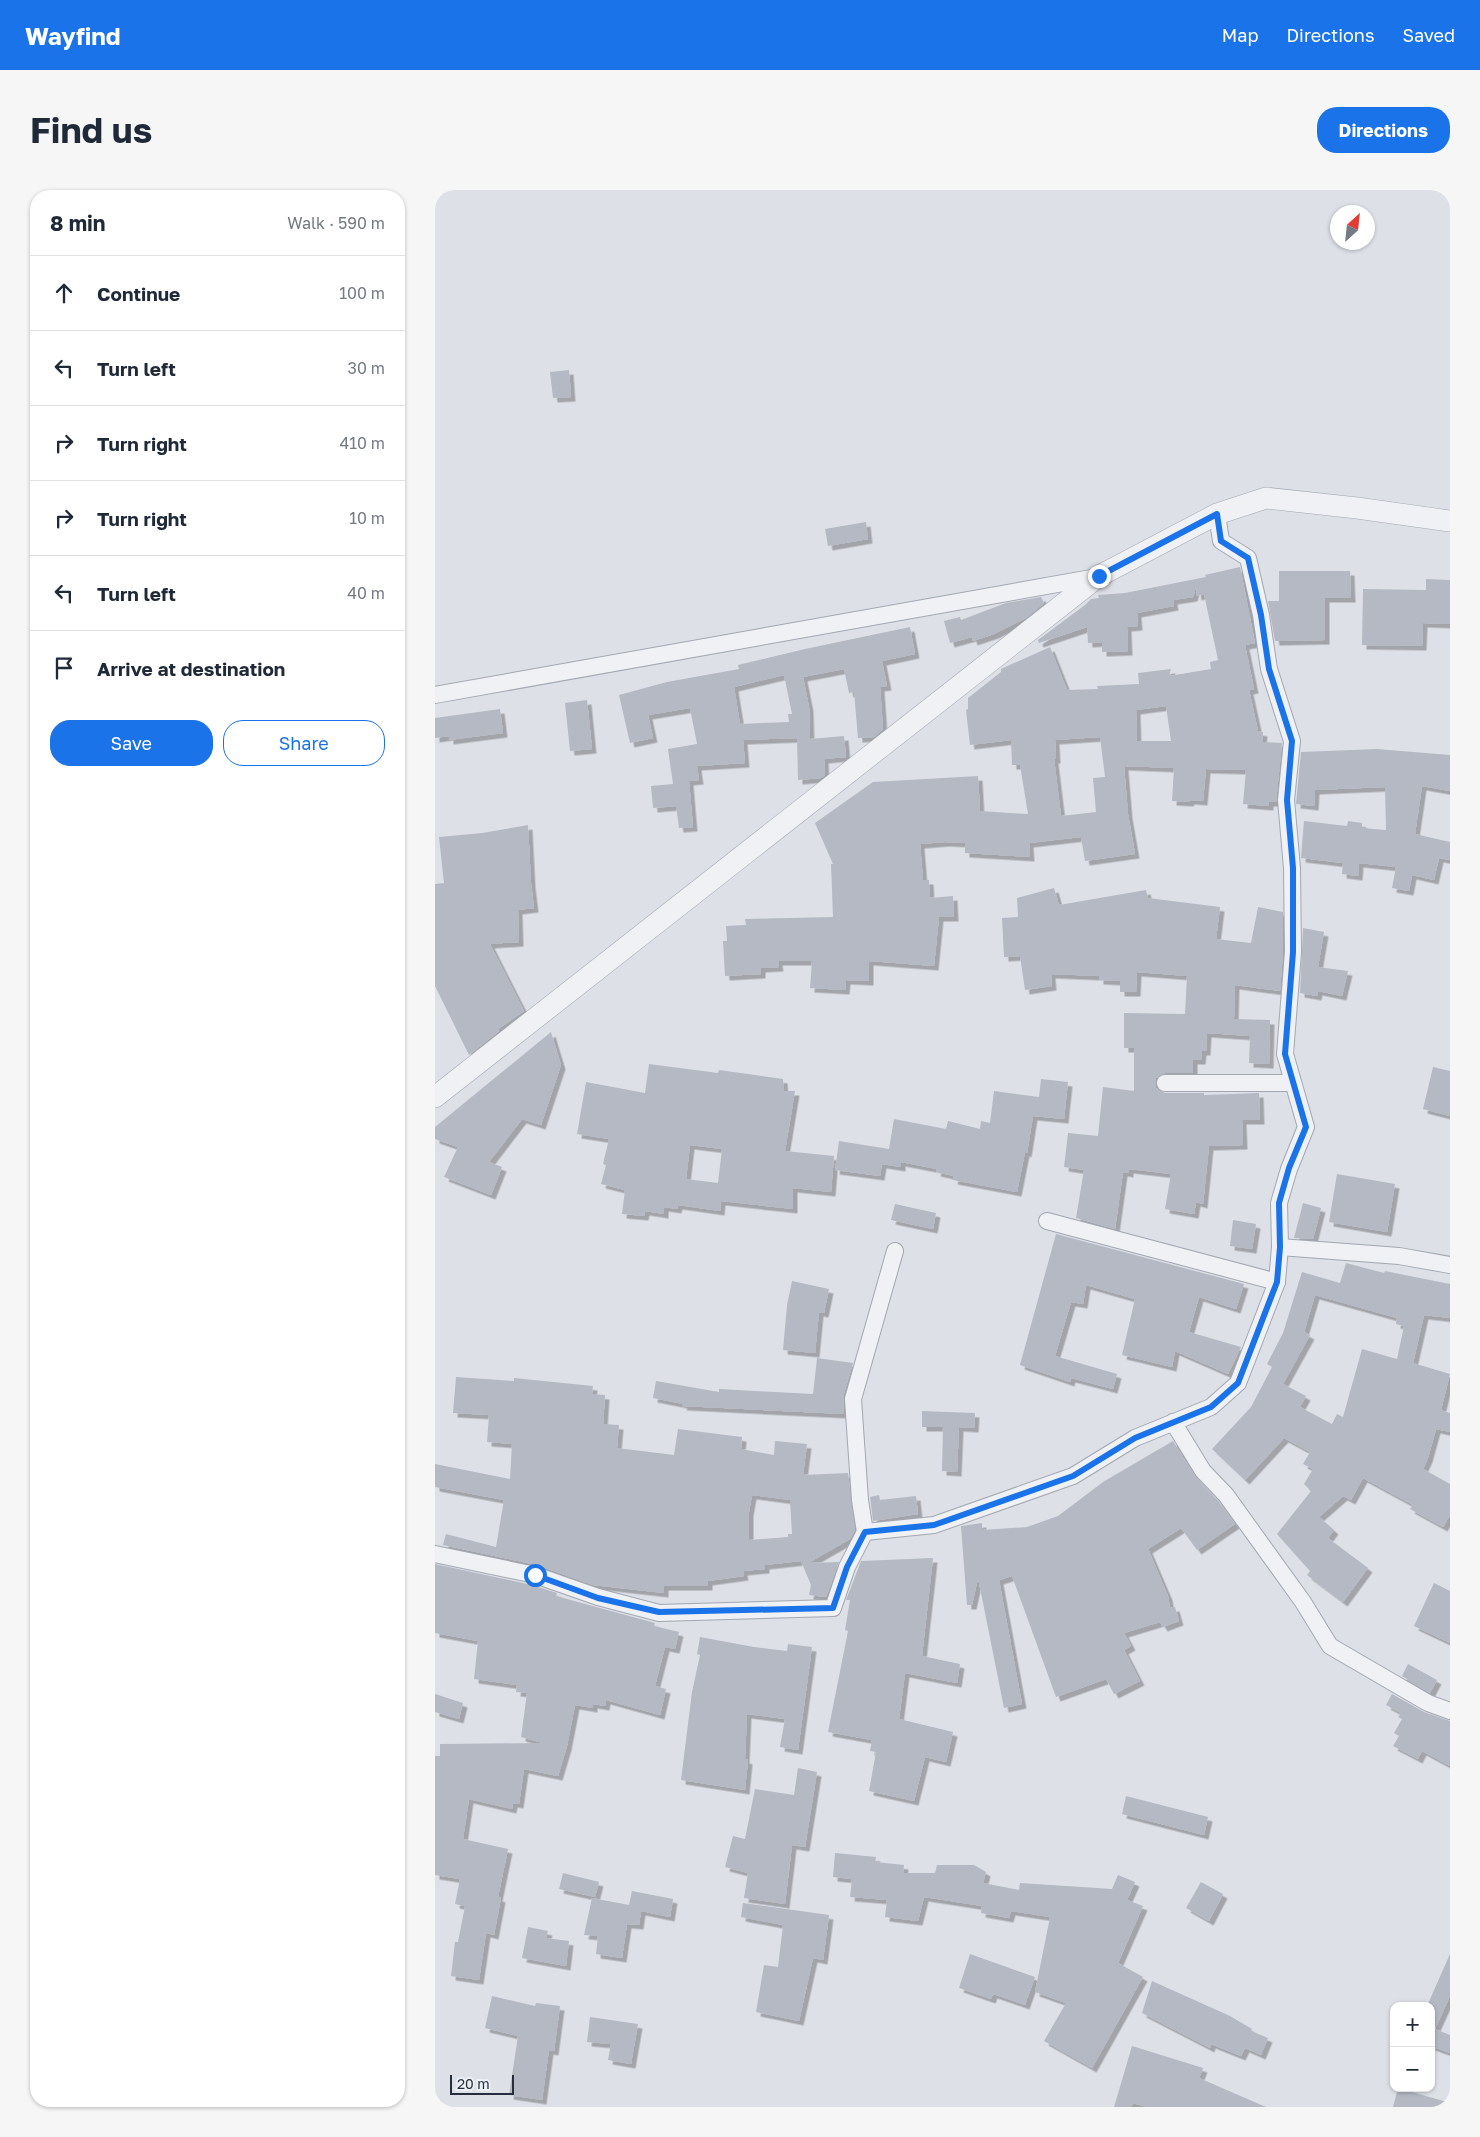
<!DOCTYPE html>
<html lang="en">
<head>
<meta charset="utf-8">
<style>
  :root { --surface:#fff; --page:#f6f6f7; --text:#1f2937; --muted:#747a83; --line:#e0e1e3; --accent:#1a73e8 }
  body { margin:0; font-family:"Golos Text",sans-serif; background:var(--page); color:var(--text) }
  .controls { position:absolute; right:15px; bottom:15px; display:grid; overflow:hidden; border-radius:10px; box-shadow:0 1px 4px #0004 }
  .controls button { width:45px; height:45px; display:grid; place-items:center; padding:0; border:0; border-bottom:1px solid var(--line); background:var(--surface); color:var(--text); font:25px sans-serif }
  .compass { position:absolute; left:895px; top:15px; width:45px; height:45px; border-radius:50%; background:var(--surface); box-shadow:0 1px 4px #0004; rotate:27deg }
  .scale { position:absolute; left:15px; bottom:12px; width:64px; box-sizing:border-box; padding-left:5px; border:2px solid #262d3e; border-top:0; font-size:14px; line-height:18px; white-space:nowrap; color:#262d3e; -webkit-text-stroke:4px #eceff5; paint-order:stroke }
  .stop { position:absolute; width:15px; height:15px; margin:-11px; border:4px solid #1a73e8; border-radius:50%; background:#fff }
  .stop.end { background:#1a73e8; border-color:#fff; box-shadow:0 1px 5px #0008 }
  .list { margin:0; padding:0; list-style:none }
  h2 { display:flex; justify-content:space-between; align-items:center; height:65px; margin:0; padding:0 20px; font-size:21px }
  h2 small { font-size:16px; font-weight:400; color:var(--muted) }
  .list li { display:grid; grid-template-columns:32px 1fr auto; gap:15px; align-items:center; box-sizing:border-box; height:75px; padding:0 20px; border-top:1px solid var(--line) }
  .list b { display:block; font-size:19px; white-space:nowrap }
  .list em { font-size:16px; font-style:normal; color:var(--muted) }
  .actions { display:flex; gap:10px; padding:15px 20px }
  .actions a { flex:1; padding:11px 0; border:1px solid var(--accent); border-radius:20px; text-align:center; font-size:18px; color:var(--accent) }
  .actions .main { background:var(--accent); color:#fff }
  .icon { flex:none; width:28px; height:28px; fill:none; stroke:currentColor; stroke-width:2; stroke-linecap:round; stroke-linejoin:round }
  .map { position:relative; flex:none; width:1015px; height:1917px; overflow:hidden; border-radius:20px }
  header { display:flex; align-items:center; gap:30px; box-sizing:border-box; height:70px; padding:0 25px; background:var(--accent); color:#fff }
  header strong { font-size:24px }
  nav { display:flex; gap:28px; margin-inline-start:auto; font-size:18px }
  .intro { display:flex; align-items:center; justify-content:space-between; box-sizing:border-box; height:120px; padding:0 30px }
  h1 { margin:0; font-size:35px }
  .button { padding:12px 22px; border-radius:20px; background:var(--accent); color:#fff; font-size:18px; font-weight:700 }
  main { display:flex; gap:30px; padding:0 30px }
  aside { flex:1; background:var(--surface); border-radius:20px; box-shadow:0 1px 4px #0004 }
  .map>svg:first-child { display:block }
  .building { fill:#b4b9c4; fill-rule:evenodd; filter:url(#shadow) }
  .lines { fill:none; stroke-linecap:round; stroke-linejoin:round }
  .minor-casing { stroke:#a2a7b1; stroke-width:18 }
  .tertiary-casing { stroke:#a2a7b1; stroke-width:22 }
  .minor { stroke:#eff1f5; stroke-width:16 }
  .tertiary { stroke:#eff1f5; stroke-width:21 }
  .route { stroke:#1a73e8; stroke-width:6 }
</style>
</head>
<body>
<header>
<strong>Wayfind</strong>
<nav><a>Map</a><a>Directions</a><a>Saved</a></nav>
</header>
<div class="intro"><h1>Find us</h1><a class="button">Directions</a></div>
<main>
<aside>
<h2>8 min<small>Walk · 590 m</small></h2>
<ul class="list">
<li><svg class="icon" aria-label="ahead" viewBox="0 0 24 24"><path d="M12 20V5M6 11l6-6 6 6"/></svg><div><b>Continue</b></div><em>100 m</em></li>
<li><svg class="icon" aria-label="left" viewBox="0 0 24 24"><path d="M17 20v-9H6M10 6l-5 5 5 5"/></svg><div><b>Turn left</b></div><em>30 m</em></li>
<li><svg class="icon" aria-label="right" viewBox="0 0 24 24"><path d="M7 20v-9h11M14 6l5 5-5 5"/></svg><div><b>Turn right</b></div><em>410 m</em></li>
<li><svg class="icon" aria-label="right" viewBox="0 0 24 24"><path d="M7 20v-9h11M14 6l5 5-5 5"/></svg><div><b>Turn right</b></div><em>10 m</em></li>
<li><svg class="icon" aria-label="left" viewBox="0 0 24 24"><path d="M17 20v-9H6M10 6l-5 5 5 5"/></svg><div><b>Turn left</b></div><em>40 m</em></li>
<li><svg class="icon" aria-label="arrive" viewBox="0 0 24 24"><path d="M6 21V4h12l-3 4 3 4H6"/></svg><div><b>Arrive at destination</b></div></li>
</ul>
<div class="actions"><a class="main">Save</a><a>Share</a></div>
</aside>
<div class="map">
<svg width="1015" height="1917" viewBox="0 0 1015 1917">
  <defs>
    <filter id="shadow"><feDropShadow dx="4.5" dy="4.5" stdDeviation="0" flood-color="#0004"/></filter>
  </defs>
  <rect width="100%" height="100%" fill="#dde0e7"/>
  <!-- building -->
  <g class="building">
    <path d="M134 180 136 207 118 208 115 182Z"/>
    <path d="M431 332 433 349 393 356 390 339Z"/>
    <path d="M805 377 820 453 810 455 819 499 814 500 823 541 828 542 827 552 847 553 841 612H834V616L808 614 811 580 771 579 768 611 755 610 754 612 737 611 739 578 689 576 693 624 700 664 650 671 646 647 594 653 595 667 530 663V653L510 652 485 654 488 690H494L495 708 518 706 519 727H504L499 776 434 771V791L411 790 410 800 375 798 377 771H343L344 777 326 778V784L290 786 288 751H292L291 736 311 735 310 729 398 727 396 674H398L380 633 438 592 543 586 545 621 593 624 585 575H577L576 550 535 555 531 520 533 519V508L566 482V479L615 457 632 500 663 499 662 496 704 494 703 483 736 479 734 486 776 479 775 472 783 470 769 404 762 406 761 397 758 407 738 410 739 416 702 423 703 436 692 437 693 461 667 462V452L653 453 652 437 604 453 603 450 650 415 656 409 664 408 663 405 690 403 771 387 770 385ZM731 516 736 551H702L701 520ZM665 547 670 587 658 588 661 622 626 626 619 569H621L620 550Z"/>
    <path d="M844 381H915L916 408H890V450L840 451 833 411H844Z"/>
    <path d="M991 389 1015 390V434L988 433 987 456 927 455 928 399 991 400Z"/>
    <path d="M606 407 609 413 591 428 559 444 538 451 537 447 515 453 509 431 525 427 526 430 571 413Z"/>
    <path d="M475 437 480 464 447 471 452 496 445 497 448 539 439 547 423 548 419 502 414 503 409 479 368 487 374 517 375 549 409 546 411 567 389 569 390 585 386 588 363 590 362 548 308 550 310 573 262 576 264 590 254 591 258 637 244 638 241 616 218 618 216 596 238 594 233 559 262 554 255 518 213 525 218 548 195 553 184 505 232 492 304 479 303 475 370 459ZM349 485 357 524H353L354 532 305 534 299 497Z"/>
    <path d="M152 510 157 559 135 561 130 513Z"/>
    <path d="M65 519 68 543 14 550V546L0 548V528Z"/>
    <path d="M942 559 1015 565V601L987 596 980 644 1015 652V670L1004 668 999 690 977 685 974 701 957 698 961 677 924 673 923 686 907 684 908 673 866 668 869 631 912 636 913 631 927 633V638L951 640 950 597 880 600 879 616 861 614 866 562Z"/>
    <path d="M93 635 96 693 99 718 83 720 84 752 55 754 89 821 63 839 64 841 34 865 0 796V694L9 693 4 647 47 643Z"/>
    <path d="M619 698 624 715 711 700 713 708 785 717 781 749 816 753 823 717 848 722V762L845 801 800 795 799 829 835 830 834 874 814 873 815 846 772 843 771 861H767L766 870H758V883H730L721 888V898L730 903H769V905L824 903 825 930H807L808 955 774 956 768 1014 761 1012 759 1024 730 1019 736 984 694 979V983L688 982 680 1039 641 1028 649 980 629 977 633 943 663 946 668 897 699 901V858H689V823L750 824 752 786 702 782 701 802H685V791L664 790V786L616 784 617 796 590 800 585 766 569 767 567 728 583 727 582 708Z"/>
    <path d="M868 738 889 742 883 777 913 781 907 806 883 801 882 806 865 803Z"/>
    <path d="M116 842 126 875 106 935 87 929 54 972 67 977 56 1005 9 987 23 957 0 949V937Z"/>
    <path d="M214 874 283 883 284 880 348 889 349 901H360L350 961 399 966 396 1002 358 998V1019L286 1011 285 1021 243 1015 242 1019 229 1017V1024L210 1021 209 1026 187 1024 190 1000 166 994 171 975 168 974 174 949 142 944 151 892 210 903ZM255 955 287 959 283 993 251 989Z"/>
    <path d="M998 877 1015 881V926L988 919Z"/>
    <path d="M606 889 633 892 629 929 598 926 592 963 590 962 582 1002 518 990 519 986 501 982 502 979 466 972V977L447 974 445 986 400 980 404 951 454 959 459 929 511 939 513 931 545 939 546 931 555 933 559 901 604 907Z"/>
    <path d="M902 984 960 994 952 1042 894 1032Z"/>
    <path d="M868 1013 886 1018 878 1049 859 1048Z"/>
    <path d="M460 1014 501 1023 498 1039 456 1030Z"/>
    <path d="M798 1030 821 1034 817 1059 795 1056Z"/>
    <path d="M621 1044 809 1094 801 1119 764 1107 754 1142 806 1157 793 1184 740 1161 737 1177 687 1165 700 1109 651 1095 648 1114 636 1112 620 1166 682 1184 678 1199 636 1188 635 1192 585 1175Z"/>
    <path d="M911 1073 949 1083 950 1081 1015 1094V1128L989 1125 978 1173 1015 1184 1006 1220 1015 1223V1242L1001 1239 993 1268 988 1279 1015 1294V1325L1008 1337 975 1319 978 1315 928 1288 916 1310 908 1306 884 1327 899 1340 893 1348 933 1378 908 1412 872 1385 875 1381 842 1344 876 1301 869 1294 878 1279 868 1274 875 1262 849 1248 810 1290 777 1259 816 1217 837 1177 832 1174 848 1143 867 1082 905 1093ZM880 1105 962 1128 961 1134 969 1136 962 1169 927 1159 908 1227 902 1224 897 1234 865 1217 871 1206 848 1194 875 1145 869 1142Z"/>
    <path d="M357 1091 394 1099 389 1123 384 1122 380 1163 348 1160 352 1115Z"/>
    <path d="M382 1168 418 1173 408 1207 409 1224 247 1216 248 1214 218 1208 221 1191 284 1202V1199L378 1204Z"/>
    <path d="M21 1187 79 1191V1188L158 1196 157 1204 170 1205 168 1234 184 1235 182 1258 239 1265 243 1239 307 1247 306 1259 339 1265 340 1251 372 1254 368 1285 413 1283 420 1340 415 1349 373 1373 404 1372 391 1407 374 1405 376 1395 366 1371 330 1375V1379L308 1381 309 1386 273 1391V1396H229V1403L158 1395 102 1375 8 1355 11 1344 61 1357 69 1310 0 1297V1274L75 1289 77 1254 52 1252 54 1225 18 1223ZM317 1305 355 1310 357 1344H353V1347L314 1350V1322Z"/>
    <path d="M487 1221 540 1223 539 1238 524 1237 522 1282 507 1281 508 1237H487Z"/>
    <path d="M738 1251 760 1286 783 1311 800 1334 762 1360 746 1338 713 1359 733 1406 735 1418 740 1417 744 1431 728 1437 725 1432 689 1443 696 1456 689 1460 705 1491 679 1504 671 1489 621 1507 577 1386 564 1390 587 1514 569 1518 543 1388 537 1415H532L526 1336 547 1333V1340L592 1337 623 1326 668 1292Z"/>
    <path d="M444 1305 445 1310 481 1306 483 1324 438 1331 435 1307Z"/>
    <path d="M498 1368 487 1466 525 1474 522 1493 470 1483 464 1529 518 1542 511 1572 490 1567 479 1611 434 1601 441 1562 435 1561 437 1550 393 1542 413 1441 410 1440 415 1410H411L426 1371Z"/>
    <path d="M0 1374 97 1395 122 1403 121 1406 220 1433 219 1436 244 1442 240 1459 230 1457 220 1496 231 1499 225 1525 171 1510 170 1516 158 1514V1518L140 1515 132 1556 123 1586 89 1579 84 1614 78 1613 77 1619 34 1609 28 1649 73 1659 63 1707 66 1708 59 1745 51 1743 44 1790 16 1786 20 1752H23L30 1716 20 1714 25 1689 0 1685V1566H5V1554L108 1553 86 1547 92 1503 81 1502 82 1495 39 1489 43 1451 0 1443Z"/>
    <path d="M999 1393 1015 1401V1453L979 1436Z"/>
    <path d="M265 1447 319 1457 352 1461 353 1454 377 1457 363 1560 345 1557 350 1529 312 1524 310 1569 313 1570 310 1600 246 1590 257 1502 265 1465 262 1464Z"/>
    <path d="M973 1474 1002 1490 995 1503 967 1486Z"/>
    <path d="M0 1504 28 1513 24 1529 0 1522Z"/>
    <path d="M957 1504 989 1522 1015 1531V1576L987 1561 983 1569 958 1556 964 1546 959 1543 967 1529 963 1527 966 1523 951 1515Z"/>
    <path d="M363 1578 382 1582 370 1657 357 1655 350 1714 309 1708 313 1683 290 1677 298 1646 310 1649 320 1599 359 1605Z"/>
    <path d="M691 1606 773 1627 769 1645 687 1624Z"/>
    <path d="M400 1663 441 1667 440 1672 469 1675 468 1683H500L502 1675H539L551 1682 548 1693 584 1700 585 1693 677 1699 683 1685 700 1692 692 1710 708 1716 683 1773 708 1787 657 1878 609 1851 631 1813 600 1802 615 1727 576 1721 574 1728 546 1723 547 1716 489 1707 483 1731 450 1727 452 1710 415 1707 417 1689 398 1687Z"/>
    <path d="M128 1683 164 1692 160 1707 124 1699Z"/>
    <path d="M766 1692 788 1704 774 1731 751 1718Z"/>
    <path d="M197 1701 238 1709 235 1727 206 1721 204 1735 192 1734 187 1768 161 1764 163 1746 149 1745 157 1708 194 1715Z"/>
    <path d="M308 1713 394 1725 388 1770 378 1768 364 1831 321 1822 329 1775 343 1777 348 1735 306 1727Z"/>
    <path d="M93 1737 113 1741 111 1748 134 1751 131 1776 87 1768Z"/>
    <path d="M535 1764 600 1787 590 1815 558 1804 556 1809 524 1798Z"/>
    <path d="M1015 1764V1806L1000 1839 1015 1845V1863L996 1856V1816H992Z"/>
    <path d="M717 1791 795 1826 817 1839 816 1841 833 1848 826 1865 810 1858 806 1866 776 1854 775 1858 707 1823Z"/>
    <path d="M57 1806 100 1816 101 1813 125 1816 119 1861 114 1860 107 1910 74 1905 83 1846 50 1838Z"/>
    <path d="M155 1827 203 1834 196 1874 173 1870 176 1854 152 1852Z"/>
    <path d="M697 1856 768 1878 764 1888 831 1917H712L698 1913 696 1917H679Z"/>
    <path d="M963 1898 1012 1912 1011 1917H958Z"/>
  </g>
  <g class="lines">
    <!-- minor casing -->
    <g class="minor-casing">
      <g id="minor">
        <path d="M0 505 662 387"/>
        <path d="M730 893H857"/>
        <path d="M612 1031 842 1092"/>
        <path d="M845 1057 964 1066 1015 1075"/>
        <path d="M738 1232 768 1281 791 1305 868 1412 895 1456 993 1513 1015 1521"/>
        <path d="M430 1342 425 1310 418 1209 460 1061"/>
        <path d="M0 1364 100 1385 163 1407 224 1423 398 1418 412 1377 430 1342 499 1335 638 1286 700 1248 776 1217 803 1193 842 1092 845 1057 844 1013 854 979 871 937 850 864 858 762 857 678 851 610 857 551 834 479 826 425 813 368 786 351 782 324"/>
      </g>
    </g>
    <!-- tertiary casing -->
    <g class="tertiary-casing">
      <path id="tertiary" d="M0 907 664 386 782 324 831 308 922 318 1015 331"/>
    </g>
    <!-- minor -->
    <use href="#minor" class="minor"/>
    <!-- tertiary -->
    <use href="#tertiary" class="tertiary"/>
  </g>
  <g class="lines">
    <!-- route -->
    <path class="route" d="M100 1385 163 1408 224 1422 398 1418 412 1377 430 1342 499 1335 638 1286 700 1248 776 1217 803 1193 842 1092 845 1057 844 1013 854 978 871 937 850 864 858 762V678L852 610 857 551 834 479 826 425 813 368 786 351 782 324 664 386"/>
  </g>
</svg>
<div class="controls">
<button>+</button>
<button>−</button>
</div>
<svg class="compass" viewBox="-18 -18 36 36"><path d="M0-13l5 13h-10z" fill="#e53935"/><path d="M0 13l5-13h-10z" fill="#747a83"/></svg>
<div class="scale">20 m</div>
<div class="stop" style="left:100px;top:1385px"></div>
<div class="stop end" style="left:664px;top:386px"></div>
</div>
</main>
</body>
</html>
